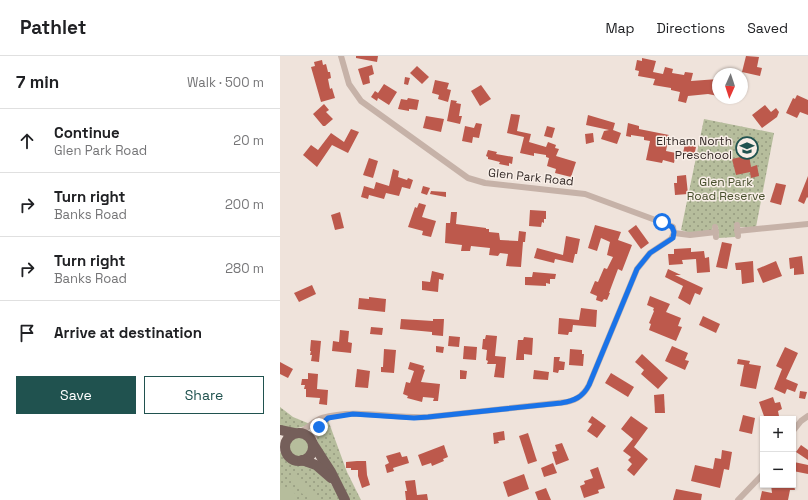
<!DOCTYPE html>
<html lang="en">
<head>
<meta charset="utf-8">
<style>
  :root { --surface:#fff; --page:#f2f2f2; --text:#202124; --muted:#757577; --line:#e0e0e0; --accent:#20524f }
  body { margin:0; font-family:"Space Grotesk",sans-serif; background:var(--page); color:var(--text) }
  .controls { position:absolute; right:12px; bottom:12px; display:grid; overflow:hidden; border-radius:0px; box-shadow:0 1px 3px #0004 }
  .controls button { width:36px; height:36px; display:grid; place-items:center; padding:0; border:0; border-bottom:1px solid var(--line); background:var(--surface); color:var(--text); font:20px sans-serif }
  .compass { position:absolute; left:432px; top:12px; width:36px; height:36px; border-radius:50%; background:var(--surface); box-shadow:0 1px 3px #0004; rotate:183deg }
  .stop { position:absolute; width:12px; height:12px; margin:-9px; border:3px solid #1a73e8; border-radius:50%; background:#fff }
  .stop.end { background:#1a73e8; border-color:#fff; box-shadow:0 1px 4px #0008 }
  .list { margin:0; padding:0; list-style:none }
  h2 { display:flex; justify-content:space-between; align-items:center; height:52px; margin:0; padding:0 16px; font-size:17px }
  h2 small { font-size:13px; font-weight:400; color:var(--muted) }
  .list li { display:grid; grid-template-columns:26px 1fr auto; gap:12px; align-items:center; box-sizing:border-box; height:64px; padding:0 16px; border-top:1px solid var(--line) }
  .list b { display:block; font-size:15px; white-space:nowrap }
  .list p { margin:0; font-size:13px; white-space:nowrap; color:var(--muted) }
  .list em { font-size:13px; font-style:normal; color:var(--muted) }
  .actions { display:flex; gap:8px; padding:12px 16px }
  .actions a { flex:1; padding:9px 0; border:1px solid var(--accent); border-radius:0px; text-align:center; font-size:14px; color:var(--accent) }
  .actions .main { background:var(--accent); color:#fff }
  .icon { flex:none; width:22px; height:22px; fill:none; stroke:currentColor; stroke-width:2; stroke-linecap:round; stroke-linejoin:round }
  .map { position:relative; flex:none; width:528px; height:444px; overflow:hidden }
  header { display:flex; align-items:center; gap:24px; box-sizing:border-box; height:56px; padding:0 20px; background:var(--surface); border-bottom:1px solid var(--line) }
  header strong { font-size:19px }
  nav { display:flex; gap:22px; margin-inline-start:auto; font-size:14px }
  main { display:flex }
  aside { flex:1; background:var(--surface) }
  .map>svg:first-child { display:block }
  .grass { fill:url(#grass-dots) }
  .garden { fill:#b6bd9c }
  .building { fill:#bd594c }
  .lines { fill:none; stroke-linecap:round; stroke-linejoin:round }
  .street { stroke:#c6b2a8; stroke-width:6 }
  .primary { stroke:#755f5a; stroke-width:10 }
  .route { stroke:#1a73e8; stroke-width:5 }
  .labels { text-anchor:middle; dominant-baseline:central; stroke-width:3; stroke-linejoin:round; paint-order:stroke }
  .poi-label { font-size:12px; fill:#342a27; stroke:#f8eee7; text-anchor:end }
  .street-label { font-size:12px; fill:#342a27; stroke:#f8eee7 }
  .park-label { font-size:12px; fill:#48502d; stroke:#f8eee7 }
</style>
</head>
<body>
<header>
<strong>Pathlet</strong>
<nav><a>Map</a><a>Directions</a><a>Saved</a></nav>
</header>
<main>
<aside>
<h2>7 min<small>Walk · 500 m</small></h2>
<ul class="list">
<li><svg class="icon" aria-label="ahead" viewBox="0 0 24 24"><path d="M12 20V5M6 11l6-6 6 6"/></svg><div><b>Continue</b><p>Glen Park Road</p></div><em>20 m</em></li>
<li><svg class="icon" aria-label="right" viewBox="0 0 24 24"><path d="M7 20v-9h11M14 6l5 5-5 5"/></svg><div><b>Turn right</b><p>Banks Road</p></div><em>200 m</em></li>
<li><svg class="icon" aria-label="right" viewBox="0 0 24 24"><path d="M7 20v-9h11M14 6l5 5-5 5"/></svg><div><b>Turn right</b><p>Banks Road</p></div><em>280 m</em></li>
<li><svg class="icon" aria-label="arrive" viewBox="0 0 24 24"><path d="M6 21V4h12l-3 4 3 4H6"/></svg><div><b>Arrive at destination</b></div></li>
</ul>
<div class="actions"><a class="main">Save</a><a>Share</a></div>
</aside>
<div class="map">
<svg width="528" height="444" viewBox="0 0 528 444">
  <defs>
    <pattern id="grass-dots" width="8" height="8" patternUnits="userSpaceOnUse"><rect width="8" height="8" fill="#b6bd9c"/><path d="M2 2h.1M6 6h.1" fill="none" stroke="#959a7f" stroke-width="1.8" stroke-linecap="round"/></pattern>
  </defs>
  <rect width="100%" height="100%" fill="#efe3db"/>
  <!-- grass -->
  <g class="grass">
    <path d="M424 63 494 77 476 171H460L455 181 439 182 438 170H432V174L410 177 401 174Z"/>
    <path d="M0 351 13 361 30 368C18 373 13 373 0 371Z"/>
    <path d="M48 364 67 416 81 444H68L37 385V378Z"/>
    <path d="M0 396 4 401 11 407 30 409 50 426 61 444H0Z"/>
  </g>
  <!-- garden -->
  <g class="garden">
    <circle cx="19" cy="391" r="10"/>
    <path d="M9 419 16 420 35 436 39 444H31L27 436 22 438C19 431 11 426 9 419Z"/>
    <path d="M4 431 12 433 17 441 13 444H0V433Z"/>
  </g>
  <!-- building -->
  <g class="building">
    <path d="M76 0H98L97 6 76 2Z"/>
    <path d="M466 0 479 1 477 11 482 12 480 20 462 16Z"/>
    <path d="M362 2 376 5 373 16 383 18 385 11 393 13 392 17 404 19 405 16 413 17 411 25 438 23V40L428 38 408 40 406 47 398 45 400 36 391 34V32L373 29 375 23 358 20 359 15 355 14 357 4 362 5Z"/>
    <path d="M42 4 43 9 46 8 48 16H50L51 22 48 23 50 33 52 32 55 42 41 46 31 11 35 10 34 6Z"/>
    <path d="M92 9 94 18 89 20 90 27 83 29 78 13Z"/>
    <path d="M137 10 149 21 142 28 130 17Z"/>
    <path d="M125 21 130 22 128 29 124 28Z"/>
    <path d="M155 24 169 27 167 33 171 34 168 46 158 43 159 39 152 37Z"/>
    <path d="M104 28 117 36 109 49 98 42 97 45 91 41 95 35 98 37Z"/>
    <path d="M201 29 211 43 200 50 191 35Z"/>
    <path d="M517 39 528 44V59L520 56 517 62 506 57 513 42 515 43Z"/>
    <path d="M128 42 139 44 137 54 129 53V55L118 53 121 43 127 44Z"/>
    <path d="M171 44 177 45 176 47 181 48 179 60H182L180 68 167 65Z"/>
    <path d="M44 48 49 54 46 56 53 63 45 70H43L33 58Z"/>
    <path d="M485 49 491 56 496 52 499 56 497 61 482 72 472 59Z"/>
    <path d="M231 58 240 59 237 75 251 78 249 86 266 91 268 86 276 89 275 92 279 93 276 100 296 106 291 121 275 117 276 113 267 110 269 102 266 101V99L254 97V100L240 97 244 81 227 77Z"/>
    <path d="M308 59 335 67 333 74 341 77 337 88 321 83 324 75 329 74 306 69Z"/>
    <path d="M146 60 164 63 161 76 143 72Z"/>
    <path d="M196 67 202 68 199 82 193 81 192 87 182 85 185 70 194 72Z"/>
    <path d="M348 67 359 70V73L389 79 386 95 396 97 394 107 383 104 382 107 366 104 370 85 364 84V81L351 79V81L346 80Z"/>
    <path d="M267 70 275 72 272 82 264 80Z"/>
    <path d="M71 73 79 76 68 97 52 89 37 111 23 99 31 89 38 94 51 77 64 86Z"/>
    <path d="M313 77 314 86 306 88 305 78Z"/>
    <path d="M405 88 416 91 414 100 403 97Z"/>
    <path d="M208 94 217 96 216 98 233 101 232 108 229 107V110L219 108 220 106 208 103V101L206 100Z"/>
    <path d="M469 99 471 111 477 109 479 120 471 122 470 116 456 119 452 103Z"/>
    <path d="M89 102 98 105 93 122 83 119Z"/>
    <path d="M113 113 119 115 118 121 127 124 128 122 133 124 130 133 122 131 119 140 106 137 104 143 89 139 88 143 81 141 84 130 94 133 96 126 109 130Z"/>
    <path d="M406 119 408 138 395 139 394 127H397V120Z"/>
    <path d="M528 120V142L527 141 524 148 518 145Z"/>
    <path d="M496 127 506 129 501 149 490 146Z"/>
    <path d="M143 130 150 132 147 139 141 137Z"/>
    <path d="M151 135 166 136V141L150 138Z"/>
    <path d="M139 147 146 149 142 161 156 165 151 181 142 179 143 175 128 171 135 151 137 152Z"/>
    <path d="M250 154 266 155V163H264V167L262 166 261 171 249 170Z"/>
    <path d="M60 156 64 172 55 174 51 159Z"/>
    <path d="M171 156H177L176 168 206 172V173H209V176L219 177 220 184 238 185 239 175 246 176 245 186H243L241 211 226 210 228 198 220 197 218 200 209 199 210 192 191 190 190 195H181L182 189 165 187 166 167H170Z"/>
    <path d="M315 169 341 176 338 184 352 189 342 215 338 213 329 237H330L327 244 324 243 322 246 316 244 317 240 310 237 315 225 318 226 324 212 327 213 333 201 327 199 330 186 321 182 317 195 308 192Z"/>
    <path d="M356 169 369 187 361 193 348 175Z"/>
    <path d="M286 180 300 183 297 198H295L293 207 275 203 274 207 254 202 257 192 283 199Z"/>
    <path d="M442 186 452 188 447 213 436 211Z"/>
    <path d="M411 192V196L424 195 425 202 429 201 430 216 417 217 416 203 402 204 403 208 389 209 388 198H394V193Z"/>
    <path d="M522 200 524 218 514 219V212L510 213 509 202Z"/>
    <path d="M473 205 474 226 462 228 461 214H456L455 207Z"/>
    <path d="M496 205 502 220 483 227 477 213Z"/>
    <path d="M388 213 401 219H395L423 232 420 239 415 237 410 249 398 242 403 230 385 221Z"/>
    <path d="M152 215 164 218 163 224 159 223 158 236 142 234V225L150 226Z"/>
    <path d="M253 216 276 218 275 223H270V228L266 227V230L245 229V221H252Z"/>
    <path d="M32 229 36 238 19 246 14 237Z"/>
    <path d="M370 240 390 248 386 256 401 262 398 270 402 271 396 285 369 274 371 268 369 267 374 255 373 254 374 252 367 249Z"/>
    <path d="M89 241 106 243 105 256 78 253 79 242 89 243Z"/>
    <path d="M301 252 317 254 316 271 293 269 292 276H289L288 279 278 278 279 262 299 264Z"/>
    <path d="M423 260 440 268 436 277 419 269Z"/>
    <path d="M121 263 153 265V263H164L163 280 152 279V276L120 273Z"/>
    <path d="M91 271 103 272 102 279 90 278Z"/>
    <path d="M60 274 69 275 68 286 72 287 71 297 52 295 53 285 59 286Z"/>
    <path d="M206 279 217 280 215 300 226 301 224 322 214 321 216 308H207L208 305 206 304 207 294 202 293 203 283H205Z"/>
    <path d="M169 280 180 281 179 291 168 290Z"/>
    <path d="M244 281 253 282 252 299 244 298V304H236L238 284H243Z"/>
    <path d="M31 284 41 285 39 306 31 305 32 299H30L31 295H30Z"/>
    <path d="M156 290 164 291 163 297 156 296Z"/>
    <path d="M184 290 197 291 196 304 183 303Z"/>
    <path d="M392 290 408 297 405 304 409 305 405 314 385 305Z"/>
    <path d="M505 291 518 297 506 323 518 328 515 336 507 333 505 338 494 333 502 313 496 310Z"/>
    <path d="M104 293 116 294 114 317 101 316V311H103Z"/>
    <path d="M290 293 302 294V298H304L303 310 289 309Z"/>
    <path d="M362 298 388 322 378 333 361 318 364 314 355 306Z"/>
    <path d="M274 301H280L279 305 285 306 284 314H279L278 317 273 316Z"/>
    <path d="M458 303 470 305 469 308 481 310 476 333 460 330 464 309 457 308Z"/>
    <path d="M0 306 13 313 8 322 0 318Z"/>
    <path d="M130 306 144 310 143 313 145 314 141 326 160 328 158 345H153L154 342 143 341 142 346 127 342 128 340 123 338 126 326 130 327 134 315 128 313Z"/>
    <path d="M77 313 90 315 88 332 75 331Z"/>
    <path d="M180 314 187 315 186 323H180Z"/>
    <path d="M254 314 269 316 268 324 253 323Z"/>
    <path d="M28 317 38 318 37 333 48 334 47 349 39 348 40 342 26 341V333H24L25 329H21L22 323H28Z"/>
    <path d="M331 317 354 331 348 341 325 327Z"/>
    <path d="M520 335 527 336 525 343 519 342Z"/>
    <path d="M384 338 385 357H375L374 339Z"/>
    <path d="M493 341 495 347 500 346 502 353 498 355 499 360 491 363H485L479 346Z"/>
    <path d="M463 359 475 362 472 378 459 375Z"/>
    <path d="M312 360 326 370 317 382 307 375 312 368 308 366Z"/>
    <path d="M351 360 368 372 354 391 368 403 354 420 347 414 352 408 348 404 351 401 343 395 353 383 341 373Z"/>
    <path d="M224 375 225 384 218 385 219 387 214 388 213 377Z"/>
    <path d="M248 377 257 405 248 408 239 380Z"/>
    <path d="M282 387 289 404 276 409 272 396 277 395 275 389Z"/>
    <path d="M164 389 168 401 163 403 164 405 152 410 151 407 142 410 138 399Z"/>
    <path d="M521 389 528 394V404L516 396Z"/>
    <path d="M442 394 452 396 449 414 444 413 440 432 411 425 415 409 433 413 435 402 441 403Z"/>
    <path d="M120 396 122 401 127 400 129 407 113 412 114 415 107 417 105 409 109 407 106 400Z"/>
    <path d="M77 405H86L87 419 90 429 82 432 78 420V414H71V412H66V406Z"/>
    <path d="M514 406 528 409V418L513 415Z"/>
    <path d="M273 407 277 417 264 421 261 412Z"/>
    <path d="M318 411 325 432 318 434 319 437 304 442 300 430 305 428 304 425 313 422 310 414Z"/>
    <path d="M244 418 249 433 228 441 223 426Z"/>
    <path d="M135 424 137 439 147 438 148 444H126L125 435H127L125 425Z"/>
    <path d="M491 429H514L515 434H510L508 444H480L482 435 492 437Z"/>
    <path d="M266 432 271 444H258L255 436Z"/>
    <path d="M396 433 422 438 421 444H393Z"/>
  </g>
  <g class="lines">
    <!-- street -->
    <g class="street">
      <path d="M61 0 69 28 81 45 188 122 205 127 305 138 389 169 393 171 394 177"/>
      <path d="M457 169 458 180"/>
      <path d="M435 171 436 181"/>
      <path d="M457 175 528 168"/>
      <path d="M394 177 410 179 436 176"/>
      <path d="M513 375 521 365 528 360"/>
      <path d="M19 376C28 373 34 364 42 362 76 352 113 363 148 361L287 346C297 344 304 339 309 329L357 213 370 197 391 183 394 177"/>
      <path d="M32 387 36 375 48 362"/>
      <path d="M458 444 483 418"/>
    </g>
    <!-- primary -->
    <g class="primary">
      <path d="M0 374 14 377"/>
      <circle cx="19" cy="391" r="14"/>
      <path d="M33 388 51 416 65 444"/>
      <path d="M22 404 36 409 51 422"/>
    </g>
  </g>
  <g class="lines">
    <!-- route -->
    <path class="route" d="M39 371 48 362 73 358 134 362 148 361 281 347C294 345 303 341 309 329L357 213 370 197 393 182 394 176 392 171 382 166"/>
  </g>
  <!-- icons -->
  <defs>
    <g id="school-ring" transform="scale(1.15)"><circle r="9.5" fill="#f8eee7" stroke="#20524f" stroke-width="1.5"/><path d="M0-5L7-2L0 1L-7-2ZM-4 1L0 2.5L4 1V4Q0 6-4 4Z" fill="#20524f"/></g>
  </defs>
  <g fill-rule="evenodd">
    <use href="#school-ring" x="467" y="92"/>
  </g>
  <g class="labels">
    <!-- poi labels -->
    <g class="poi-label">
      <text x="452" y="85">Eltham North<tspan x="452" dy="14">Preschool</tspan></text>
    </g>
    <!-- street labels -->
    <g class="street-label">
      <text transform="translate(251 121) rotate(6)">Glen Park Road</text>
    </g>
    <!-- park labels -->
    <g class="park-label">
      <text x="446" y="126">Glen Park<tspan x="446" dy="14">Road Reserve</tspan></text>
    </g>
  </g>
</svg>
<div class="controls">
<button>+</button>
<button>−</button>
</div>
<svg class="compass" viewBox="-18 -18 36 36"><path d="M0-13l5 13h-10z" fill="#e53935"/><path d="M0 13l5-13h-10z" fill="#757577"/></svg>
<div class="stop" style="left:382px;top:166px"></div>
<div class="stop end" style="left:39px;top:371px"></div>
</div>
</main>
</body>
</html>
